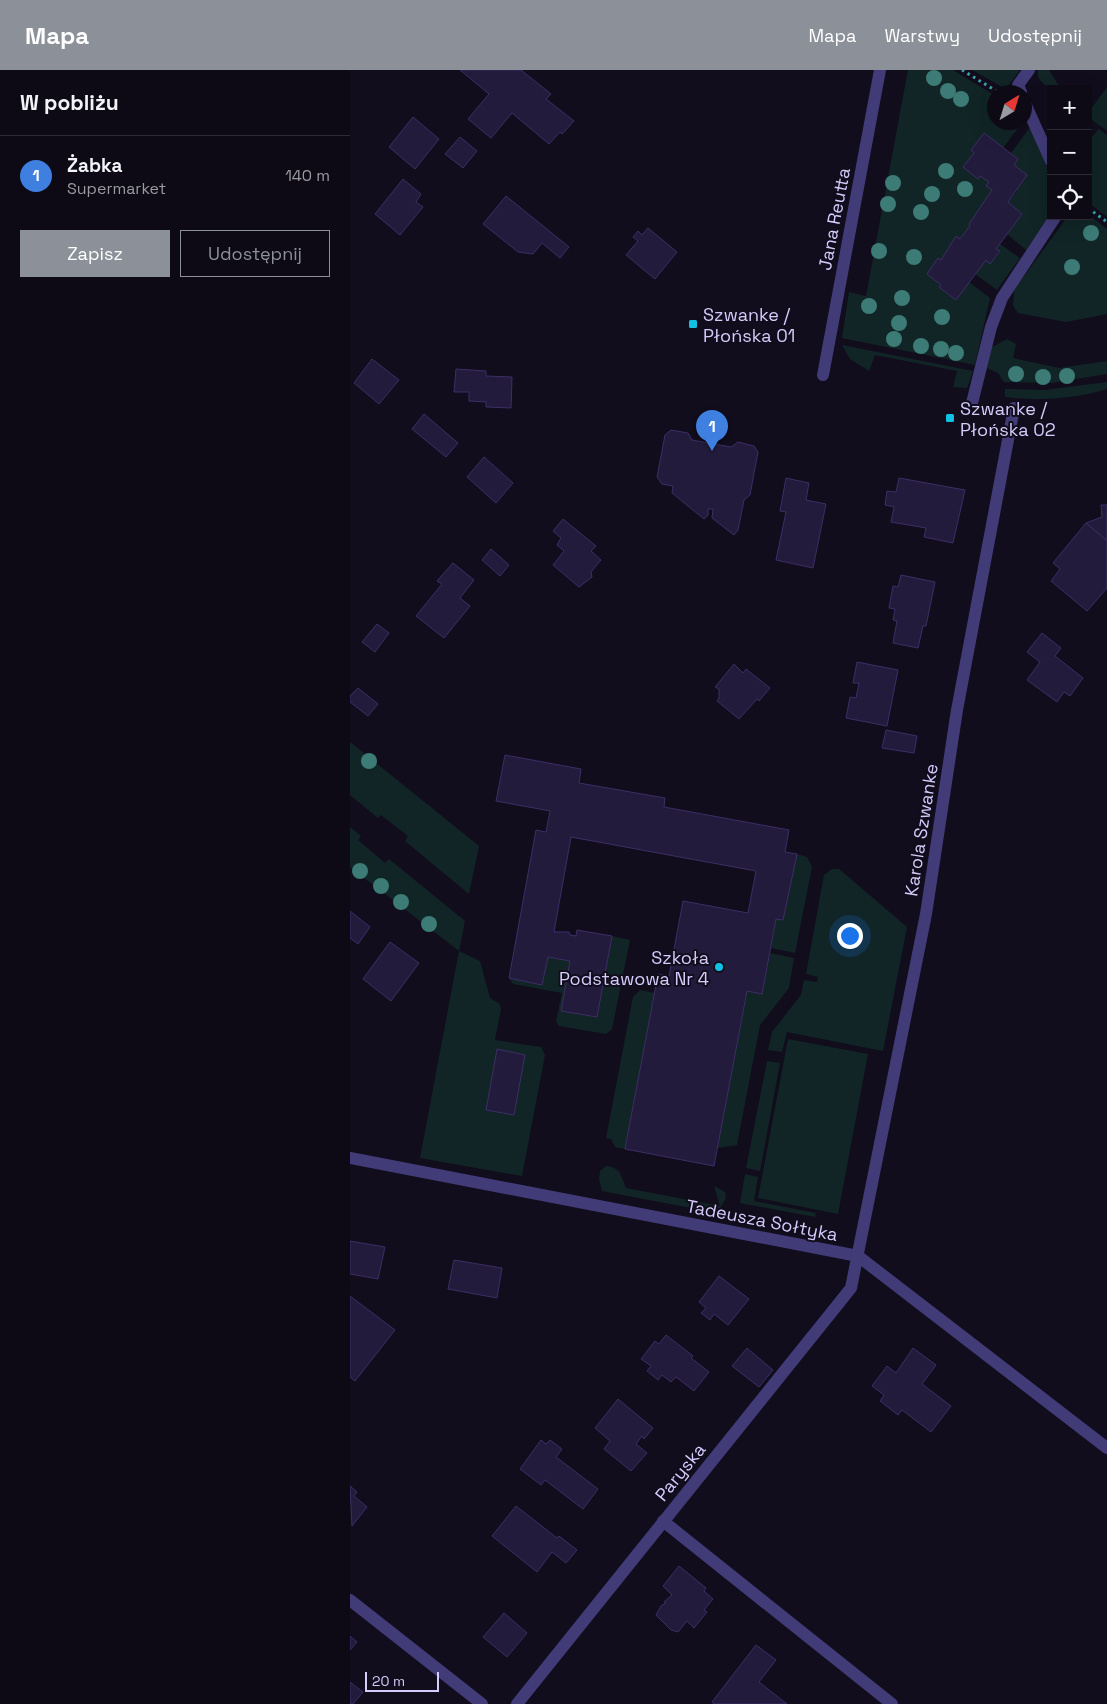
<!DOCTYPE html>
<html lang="pl">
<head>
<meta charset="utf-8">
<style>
  :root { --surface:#0d0a16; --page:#1b1823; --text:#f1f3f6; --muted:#9a9aa1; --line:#2d2b35; --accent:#8c9099 }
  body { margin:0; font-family:"Space Grotesk",sans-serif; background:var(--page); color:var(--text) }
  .controls { position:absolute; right:15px; top:15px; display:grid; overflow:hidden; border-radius:0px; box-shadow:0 5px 20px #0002 }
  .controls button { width:45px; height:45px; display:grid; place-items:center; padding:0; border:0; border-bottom:1px solid var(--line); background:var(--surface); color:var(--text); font:25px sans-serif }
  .compass { position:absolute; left:637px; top:15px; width:45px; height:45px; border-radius:50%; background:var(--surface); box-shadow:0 5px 20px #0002; rotate:38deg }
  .scale { position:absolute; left:15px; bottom:12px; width:74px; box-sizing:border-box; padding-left:5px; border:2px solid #d5ccfb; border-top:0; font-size:14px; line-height:18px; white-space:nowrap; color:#d5ccfb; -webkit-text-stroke:4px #110d1d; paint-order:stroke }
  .you { position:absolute; left:499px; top:865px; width:18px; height:18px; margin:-12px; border:4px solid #fff; border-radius:50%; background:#1a73e8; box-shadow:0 0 0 8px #1a73e833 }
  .badge { display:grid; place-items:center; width:32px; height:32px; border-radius:50%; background:var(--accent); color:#fff; font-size:16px; font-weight:700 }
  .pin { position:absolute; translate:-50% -41px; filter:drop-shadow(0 1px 2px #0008) }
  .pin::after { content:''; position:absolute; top:26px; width:18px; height:15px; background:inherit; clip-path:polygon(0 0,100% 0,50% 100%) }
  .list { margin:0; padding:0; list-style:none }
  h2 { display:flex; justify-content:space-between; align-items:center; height:65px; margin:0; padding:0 20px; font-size:21px }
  h2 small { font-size:16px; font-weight:400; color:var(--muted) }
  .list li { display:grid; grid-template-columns:32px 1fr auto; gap:15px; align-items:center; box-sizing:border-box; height:80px; padding:0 20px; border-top:1px solid var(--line) }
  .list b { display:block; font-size:19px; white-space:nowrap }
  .list p { margin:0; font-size:16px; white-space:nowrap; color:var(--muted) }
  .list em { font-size:16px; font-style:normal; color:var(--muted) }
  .actions { display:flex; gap:10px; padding:15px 20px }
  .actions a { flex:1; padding:11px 0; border:1px solid var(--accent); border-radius:0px; text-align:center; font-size:18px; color:var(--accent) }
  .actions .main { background:var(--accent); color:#fff }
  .icon { flex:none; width:28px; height:28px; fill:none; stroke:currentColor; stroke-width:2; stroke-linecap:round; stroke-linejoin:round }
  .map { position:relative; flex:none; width:757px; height:1634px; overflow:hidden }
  header { display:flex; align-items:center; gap:30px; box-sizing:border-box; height:70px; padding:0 25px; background:var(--accent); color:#fff }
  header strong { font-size:24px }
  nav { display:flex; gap:28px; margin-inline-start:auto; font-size:18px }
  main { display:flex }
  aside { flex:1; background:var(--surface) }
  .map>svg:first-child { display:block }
  .green { fill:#112526 }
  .building { fill:#231b3c; stroke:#3d2e66 }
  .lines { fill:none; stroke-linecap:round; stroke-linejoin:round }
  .path { stroke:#36a6a6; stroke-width:3; stroke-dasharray:2.5 4; stroke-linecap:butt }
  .minor { stroke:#413b78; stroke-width:12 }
  .tree { fill:#3c7b76 }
  .poi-dot { fill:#11c1e3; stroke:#110d1d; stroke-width:2 }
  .labels { text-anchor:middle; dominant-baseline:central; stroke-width:4; stroke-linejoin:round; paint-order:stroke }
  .street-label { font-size:18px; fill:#d5ccfb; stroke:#110d1d }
  .poi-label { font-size:18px; fill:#d5ccfb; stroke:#110d1d; text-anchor:start }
</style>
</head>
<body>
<header>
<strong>Mapa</strong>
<nav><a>Mapa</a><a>Warstwy</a><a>Udostępnij</a></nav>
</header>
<main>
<aside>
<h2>W pobliżu<small></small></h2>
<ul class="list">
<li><span class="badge" style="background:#3f7fe0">1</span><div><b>Żabka</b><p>Supermarket</p></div><em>140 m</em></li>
</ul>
<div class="actions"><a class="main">Zapisz</a><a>Udostępnij</a></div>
</aside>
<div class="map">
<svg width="757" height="1634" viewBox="0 0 757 1634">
  <rect width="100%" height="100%" fill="#110d1d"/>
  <!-- green -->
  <g class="green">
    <path d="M558 0H603L644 25V52L672 53 653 78 634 63 621 80 624 83 613 97 628 109 630 106 639 112 636 116 642 120 619 154 620 156 610 169 606 166 591 190 588 189 577 204 591 215 589 217 606 230 619 212 640 228 625 295 492 268 499 222 516 226Z"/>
    <path d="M622 0H670L656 19Z"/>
    <path d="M688 0H699L711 19H701C694 14 686 10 688 0Z"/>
    <path d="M757 17V61L738 47V43Z"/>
    <path d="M681 56 685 59C692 84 706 113 701 140 698 154 684 168 676 180L657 164 672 144 658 132 667 121 664 95 668 89 661 83Z"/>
    <path d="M749 59 757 65V147L738 132V65L742 67Z"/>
    <path d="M738 144 757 159V244L716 252 668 243 663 236 664 220 718 146H738Z"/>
    <path d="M650 174 670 188 647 220 625 204 636 190 641 193 650 182 646 179Z"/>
    <path d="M657 269 666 274 663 288 709 298 757 291V304L702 313 654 312 648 303 637 298 642 277Z"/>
    <path d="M492 275 623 301 617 318 603 317 607 301 525 285 519 301 500 289Z"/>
    <path d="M757 312V319C725 329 689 331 655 327V319L695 320Z"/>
    <path d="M0 672 129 776 119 824 55 771 58 766 31 745 28 748 0 725Z"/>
    <path d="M0 757 11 766 8 770 35 793 39 789 115 851 109 881 130 891 140 928 150 934 151 939 145 970 191 977 195 985 172 1106 70 1088 109 881 0 797Z"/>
    <path d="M447 784 457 787 462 797 445 883 421 878 426 849 433 850Z"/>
    <path d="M482 799H489L557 857 533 981 437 962 432 982 418 980 422 962 451 925 454 910 467 912 468 907 456 904 474 805Z"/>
    <path d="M262 866 280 870 262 959 256 964 209 956 206 951 212 923 163 914 159 908 192 915 198 887 220 891 211 941 247 947Z"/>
    <path d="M420 883 444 888 439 918 410 955 387 1075 367 1078 397 921 412 924Z"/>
    <path d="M290 920 305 923 275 1079 265 1077 261 1069 256 1068 283 927Z"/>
    <path d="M438 969 518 984 488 1144 408 1128Z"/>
    <path d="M417 991 430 993 410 1101 396 1098Z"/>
    <path d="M256 1096C271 1097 271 1106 276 1118L370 1136 364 1116 375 1122 376 1128 367 1143 252 1121 249 1109 250 1101Z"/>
    <path d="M395 1104 408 1107 404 1131 466 1143 465 1147 390 1133Z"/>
  </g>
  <!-- building -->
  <g class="building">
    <path d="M110 0H171L201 24 196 29 224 51 212 64 210 62 199 74 162 43 141 68 118 49 139 24Z"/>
    <path d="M63 47 89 69 65 99 39 77Z"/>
    <path d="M634 63 668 89 664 95 677 105 658 132 672 144 646 179 650 181 640 194 636 190 606 230 589 217 591 215 577 204 588 188 591 190 606 166 610 169 620 156 619 154 642 120 636 116 639 112 630 106 628 109 613 97 624 83 621 80Z"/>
    <path d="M110 67 127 81 113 98 95 84Z"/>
    <path d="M53 109 71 124 66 132 73 137 50 165 25 144Z"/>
    <path d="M156 126 219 177 210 188 192 173 183 184 168 182 133 154Z"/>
    <path d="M298 158 327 182 305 209 276 185 288 171 283 167 288 161 292 165Z"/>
    <path d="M22 289 49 310 29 334 4 313Z"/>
    <path d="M106 299 136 301V306L162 307 161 338 136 337V332L119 331V322H104Z"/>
    <path d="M74 344 108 373 96 387 62 359Z"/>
    <path d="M321 360 338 363 342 370 381 377 388 372 404 376 408 382 400 425 394 430 388 460 384 465 362 448 363 439H358V445L354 449 322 423 323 416 312 414 307 407 315 365Z"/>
    <path d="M134 387 163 413 146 433 117 407Z"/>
    <path d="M436 408 459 413 456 430 476 434 463 498 426 490 436 442 430 441Z"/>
    <path d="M549 408 615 420 603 473 574 467 576 458 541 452 544 437 535 435 537 421 546 422Z"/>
    <path d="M751 435H757V471L736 453 752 447Z"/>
    <path d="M213 449 246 476 241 481 251 490 241 502 242 507 229 517 203 495 214 481 207 475 211 468 203 461Z"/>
    <path d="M736 453 757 471V518L737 541 701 511 710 499 703 493Z"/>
    <path d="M141 479 159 495 150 506 132 490Z"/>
    <path d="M103 493 124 510 110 528 120 536 94 568 66 546 92 514 87 511Z"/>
    <path d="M551 505 585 512 576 556H573L568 578 543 573 547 551 543 550 545 539 539 538 543 516 548 517Z"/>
    <path d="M27 554 39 563 25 582 12 572Z"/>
    <path d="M692 563 711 578 705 586 733 608 720 626 714 622 707 632 677 610 690 592 677 582Z"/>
    <path d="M507 592 548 600 537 656 496 648 500 627 506 628 509 613H503Z"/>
    <path d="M384 594 393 603 396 599 420 618 409 631 407 629 389 649 367 631 369 628V619L365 617Z"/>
    <path d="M8 618 28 634 18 646 0 632V626Z"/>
    <path d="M536 660 567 666 564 683 532 678Z"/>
    <path d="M155 685 231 699 229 713 315 728 314 737 439 760 435 782 447 784 433 850 426 849 412 924 397 921 364 1096 275 1079 308 904 319 906 333 831 398 843 406 801 221 767 204 862H219L220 865 226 866 227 860 262 866 247 947 211 941 220 891 198 887 192 915 159 908 186 760 196 762 200 741 146 731Z"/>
    <path d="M0 841 20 857 8 874 0 868Z"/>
    <path d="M40 872 69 893 41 931 13 909Z"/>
    <path d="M147 979 175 985 164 1045 136 1040Z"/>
    <path d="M0 1171 35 1177 28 1209 0 1204Z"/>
    <path d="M104 1190 152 1198 147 1228 98 1219Z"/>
    <path d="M369 1206 399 1229 378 1255 364 1244 360 1250 351 1243 356 1238 349 1232Z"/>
    <path d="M0 1226 45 1260 5 1311 0 1307Z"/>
    <path d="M316 1265 343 1286 341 1288 359 1302 344 1321 326 1307 321 1312 312 1305 308 1310 297 1301 301 1296 291 1289 305 1271 309 1274Z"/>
    <path d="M397 1278 423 1300 409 1317 382 1296Z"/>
    <path d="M563 1278 586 1295 572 1314 601 1336 581 1362 552 1340 548 1345 530 1331 534 1325 522 1316 537 1296 546 1303Z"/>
    <path d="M268 1329 303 1358 294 1369 292 1366 286 1374 297 1383 281 1401 254 1379 260 1371 245 1358Z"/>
    <path d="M191 1370 196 1374 200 1370 212 1379 206 1387 248 1419 233 1439 195 1410 191 1415 170 1399Z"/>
    <path d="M0 1416 7 1422 4 1426 17 1437 2 1456Z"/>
    <path d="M166 1436 207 1468 209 1466 227 1480 216 1493 202 1482 187 1502 142 1466Z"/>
    <path d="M329 1496 356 1518 354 1521 363 1529 354 1540 357 1542 344 1558 337 1551 328 1562 321 1560 306 1545 311 1536 316 1533 314 1532 322 1525 313 1516Z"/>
    <path d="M154 1543 177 1563 157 1587 133 1567Z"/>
    <path d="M0 1566 7 1572 0 1580Z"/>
    <path d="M406 1575 426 1590 409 1612 437 1634H364L362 1632Z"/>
    <path d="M0 1612 13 1622 3 1634H0Z"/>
  </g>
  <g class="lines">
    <!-- path -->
    <g class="path">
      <path d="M612 0 648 22"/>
      <path d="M738 138 757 152"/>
    </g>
    <!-- minor -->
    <g class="minor">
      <path d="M671 22 668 15 679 0"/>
      <path d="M674 31 701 91"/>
      <path d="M473 305 530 0"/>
      <path d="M622 333 641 257 652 228 706 146"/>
      <path d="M0 1088 508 1186 757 1378"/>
      <path d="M313 1451 542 1634"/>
      <path d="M0 1530 132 1634"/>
      <path d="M167 1634 501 1218 576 844 607 640 664 338"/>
    </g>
  </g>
  <!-- trees -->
  <g class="tree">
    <circle cx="584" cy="8" r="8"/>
    <circle cx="598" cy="21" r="8"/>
    <circle cx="611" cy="29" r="8"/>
    <circle cx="596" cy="101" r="8"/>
    <circle cx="543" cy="113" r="8"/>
    <circle cx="615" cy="119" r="8"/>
    <circle cx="582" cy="124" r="8"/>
    <circle cx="538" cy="134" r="8"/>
    <circle cx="571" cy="142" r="8"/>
    <circle cx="741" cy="163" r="8"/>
    <circle cx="529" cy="181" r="8"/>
    <circle cx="564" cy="187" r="8"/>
    <circle cx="722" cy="197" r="8"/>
    <circle cx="552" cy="228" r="8"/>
    <circle cx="519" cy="236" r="8"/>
    <circle cx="592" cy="247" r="8"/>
    <circle cx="549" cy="253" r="8"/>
    <circle cx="544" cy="269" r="8"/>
    <circle cx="571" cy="276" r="8"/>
    <circle cx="591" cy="279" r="8"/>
    <circle cx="606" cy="283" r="8"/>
    <circle cx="666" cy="304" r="8"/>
    <circle cx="717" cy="306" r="8"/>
    <circle cx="693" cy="307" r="8"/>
    <circle cx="19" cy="691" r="8"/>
    <circle cx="10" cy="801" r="8"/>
    <circle cx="31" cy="816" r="8"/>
    <circle cx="51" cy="832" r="8"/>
    <circle cx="79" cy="854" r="8"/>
  </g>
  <!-- markers -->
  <g class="poi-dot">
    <rect x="338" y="249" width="10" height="10" rx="2.5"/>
    <rect x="595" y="343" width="10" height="10" rx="2.5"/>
    <circle cx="369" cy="897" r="5"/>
  </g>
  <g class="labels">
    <!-- street labels -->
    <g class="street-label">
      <text transform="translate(484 149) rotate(-79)">Jana Reutta</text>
      <text transform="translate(571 760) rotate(-81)">Karola Szwanke</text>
      <text transform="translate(412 1150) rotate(11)">Tadeusza Sołtyka</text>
      <text transform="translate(330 1402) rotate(-51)">Paryska</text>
    </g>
    <!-- poi labels -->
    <g class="poi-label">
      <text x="353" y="244">Szwanke /<tspan x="353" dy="21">Płońska 01</tspan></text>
      <text x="610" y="338">Szwanke /<tspan x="610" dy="21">Płońska 02</tspan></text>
      <text x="359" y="887" text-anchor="end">Szkoła<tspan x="359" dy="21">Podstawowa Nr 4</tspan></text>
    </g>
  </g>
</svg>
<div class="controls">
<button>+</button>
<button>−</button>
<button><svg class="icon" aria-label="locate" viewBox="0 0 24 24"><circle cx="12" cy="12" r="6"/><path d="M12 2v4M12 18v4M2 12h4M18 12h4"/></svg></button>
</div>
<svg class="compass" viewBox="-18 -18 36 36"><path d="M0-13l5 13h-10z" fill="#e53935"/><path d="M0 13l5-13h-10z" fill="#9a9aa1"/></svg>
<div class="scale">20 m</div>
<div class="you"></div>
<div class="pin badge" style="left:362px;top:381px;background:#3f7fe0">1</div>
</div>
</main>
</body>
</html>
